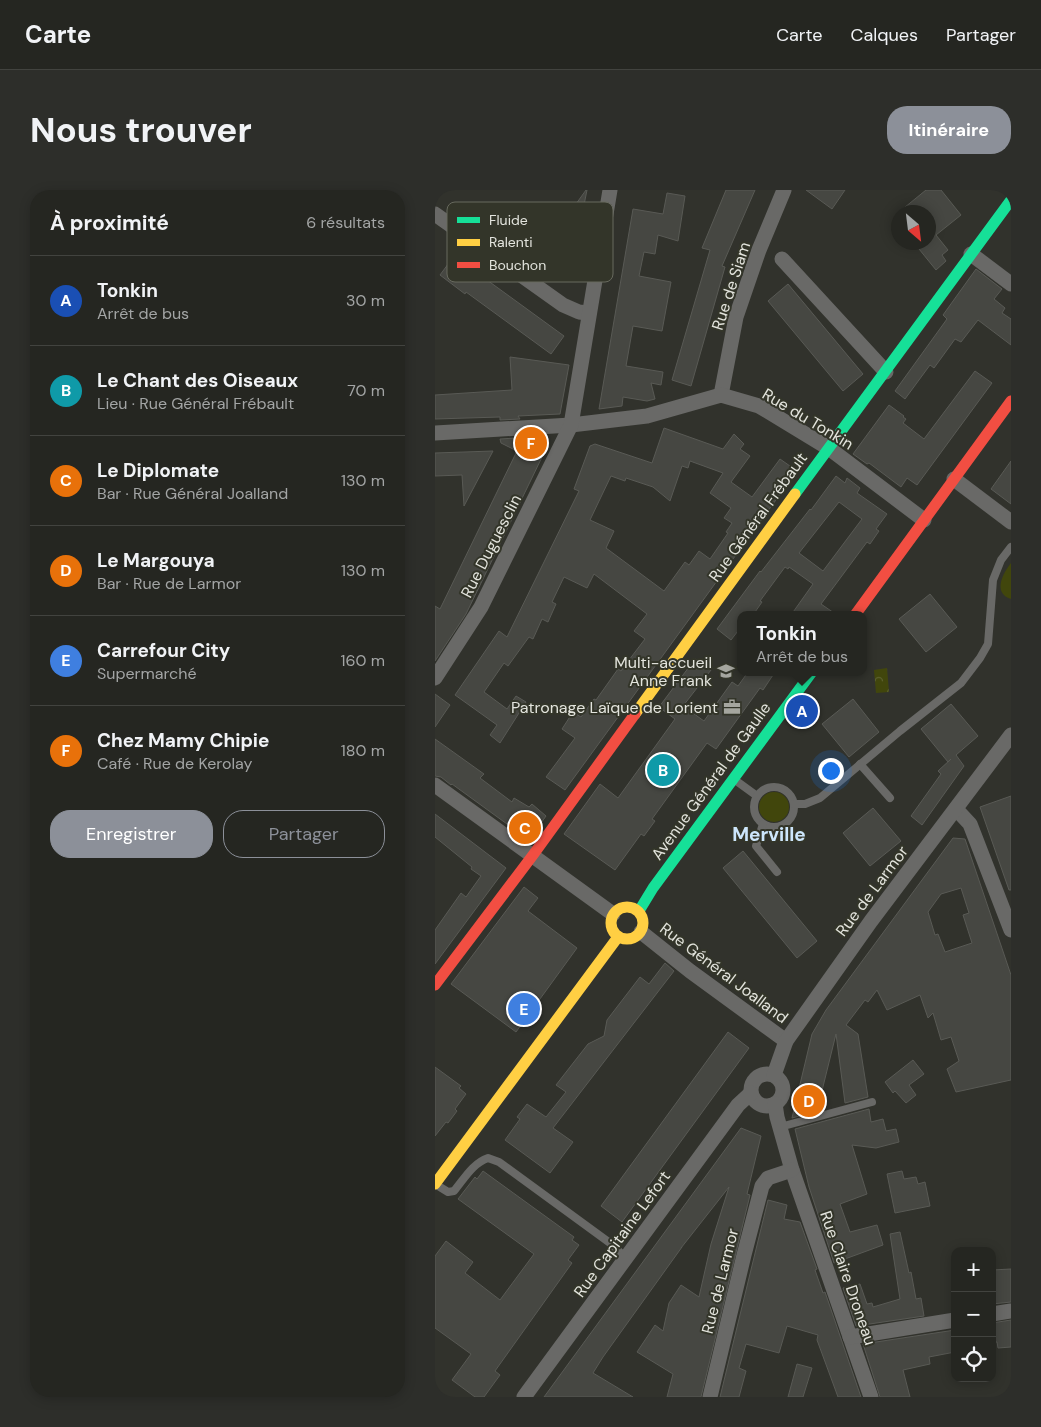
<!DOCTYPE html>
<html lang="fr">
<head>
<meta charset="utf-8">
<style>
  :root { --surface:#252621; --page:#2d2e2a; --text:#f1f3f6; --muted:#a3a5a5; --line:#42433f; --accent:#8c9099 }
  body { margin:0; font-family:"DM Sans",sans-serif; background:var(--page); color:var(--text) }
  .controls { position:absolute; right:15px; bottom:15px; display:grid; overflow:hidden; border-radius:10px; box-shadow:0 2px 12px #0003 }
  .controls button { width:45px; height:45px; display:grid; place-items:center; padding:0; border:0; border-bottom:1px solid var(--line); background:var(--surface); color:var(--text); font:25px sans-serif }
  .compass { position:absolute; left:456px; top:15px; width:45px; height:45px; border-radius:50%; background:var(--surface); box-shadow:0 2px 12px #0003; rotate:152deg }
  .you { position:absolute; left:395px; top:580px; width:18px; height:18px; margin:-12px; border:4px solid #fff; border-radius:50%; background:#1a73e8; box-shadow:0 0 0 8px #1a73e833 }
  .badge { display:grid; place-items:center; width:32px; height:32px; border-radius:50%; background:var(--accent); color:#fff; font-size:16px; font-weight:700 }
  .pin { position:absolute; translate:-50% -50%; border:2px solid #fff; box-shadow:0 1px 5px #0006 }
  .popup { position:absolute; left:302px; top:421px; width:130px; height:65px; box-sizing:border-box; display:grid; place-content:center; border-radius:10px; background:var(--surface); filter:drop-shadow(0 1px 4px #0005); font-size:16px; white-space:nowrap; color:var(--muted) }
  .popup b { font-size:19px; color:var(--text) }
  .popup::after { content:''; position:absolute; left:50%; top:100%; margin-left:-10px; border:10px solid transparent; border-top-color:var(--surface) }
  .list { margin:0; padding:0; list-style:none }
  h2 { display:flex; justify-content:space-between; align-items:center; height:65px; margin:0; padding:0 20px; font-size:21px }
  h2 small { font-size:16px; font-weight:400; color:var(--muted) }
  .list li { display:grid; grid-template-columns:32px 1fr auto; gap:15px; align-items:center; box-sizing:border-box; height:90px; padding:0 20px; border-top:1px solid var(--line) }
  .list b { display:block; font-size:19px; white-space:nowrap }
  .list p { margin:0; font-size:16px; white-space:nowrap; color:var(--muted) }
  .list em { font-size:16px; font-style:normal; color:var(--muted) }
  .actions { display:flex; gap:10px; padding:15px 20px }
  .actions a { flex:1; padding:11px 0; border:1px solid var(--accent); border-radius:20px; text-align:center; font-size:18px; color:var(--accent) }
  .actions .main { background:var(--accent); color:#fff }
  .icon { flex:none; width:28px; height:28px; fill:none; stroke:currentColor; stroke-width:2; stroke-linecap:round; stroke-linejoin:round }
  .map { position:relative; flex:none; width:576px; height:1207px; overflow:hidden; border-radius:20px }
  header { display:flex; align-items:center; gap:30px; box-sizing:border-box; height:70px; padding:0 25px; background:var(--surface); border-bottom:1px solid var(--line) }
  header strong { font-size:24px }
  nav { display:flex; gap:28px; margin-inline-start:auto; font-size:18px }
  .intro { display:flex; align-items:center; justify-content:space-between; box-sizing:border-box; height:120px; padding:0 30px }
  h1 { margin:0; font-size:35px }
  .button { padding:12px 22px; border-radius:20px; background:var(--accent); color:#fff; font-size:18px; font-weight:700 }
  main { display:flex; gap:30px; padding:0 30px }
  aside { flex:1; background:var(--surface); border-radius:20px; box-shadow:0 2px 12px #0003 }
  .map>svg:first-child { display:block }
  .grass { fill:#41460c }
  .park { fill:url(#park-crowns) }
  .building { fill:#464742; stroke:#595a55; fill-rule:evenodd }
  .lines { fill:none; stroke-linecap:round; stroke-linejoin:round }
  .lane { stroke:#696967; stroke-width:8 }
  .street { stroke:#696967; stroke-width:15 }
  .fast { stroke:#16e098; stroke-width:11 }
  .slow { stroke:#ffcf43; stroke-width:11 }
  .jam { stroke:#f24e42; stroke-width:11 }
  .labels { text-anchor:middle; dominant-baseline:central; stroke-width:4; stroke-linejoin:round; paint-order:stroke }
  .street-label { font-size:16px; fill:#e3e4dd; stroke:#333529 }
  .poi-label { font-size:16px; fill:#e3e4dd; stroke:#333529; text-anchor:end }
  .quarter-label { font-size:19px; font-weight:bold; fill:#cde6fc; stroke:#333529 }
  .key { fill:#333529; stroke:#686a5f; stroke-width:1 }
  .key-label { font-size:14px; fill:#e3e4dd }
</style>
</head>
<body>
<header>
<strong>Carte</strong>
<nav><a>Carte</a><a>Calques</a><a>Partager</a></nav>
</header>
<div class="intro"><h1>Nous trouver</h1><a class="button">Itinéraire</a></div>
<main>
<aside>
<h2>À proximité<small>6 résultats</small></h2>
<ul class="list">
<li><span class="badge" style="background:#1a4fb4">A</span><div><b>Tonkin</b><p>Arrêt de bus</p></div><em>30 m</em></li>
<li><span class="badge" style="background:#0f9aa8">B</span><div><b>Le Chant des Oiseaux</b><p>Lieu · Rue Général Frébault</p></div><em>70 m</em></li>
<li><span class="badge" style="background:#e8710a">C</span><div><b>Le Diplomate</b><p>Bar · Rue Général Joalland</p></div><em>130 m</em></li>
<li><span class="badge" style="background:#e8710a">D</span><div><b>Le Margouya</b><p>Bar · Rue de Larmor</p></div><em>130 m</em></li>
<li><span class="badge" style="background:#3f7fe0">E</span><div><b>Carrefour City</b><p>Supermarché</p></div><em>160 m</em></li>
<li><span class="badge" style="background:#e8710a">F</span><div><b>Chez Mamy Chipie</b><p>Café · Rue de Kerolay</p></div><em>180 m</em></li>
</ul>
<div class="actions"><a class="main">Enregistrer</a><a>Partager</a></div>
</aside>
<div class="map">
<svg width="576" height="1207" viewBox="0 0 576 1207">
  <defs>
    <pattern id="park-crowns" width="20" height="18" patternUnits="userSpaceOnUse" patternTransform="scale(1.25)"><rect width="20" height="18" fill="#41460c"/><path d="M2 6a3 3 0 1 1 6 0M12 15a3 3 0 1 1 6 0" fill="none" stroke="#5c612f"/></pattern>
  </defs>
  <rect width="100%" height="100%" fill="#31322c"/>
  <!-- grass -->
  <g class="grass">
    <path d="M576 373V409C557 403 568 383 576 373Z"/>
    <circle cx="339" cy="617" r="15"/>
  </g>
  <!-- park -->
  <path class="park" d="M452 478 454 502 441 503 439 480Z"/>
  <!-- building -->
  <g class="building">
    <path d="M152 0 145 35 128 32 151 0Z"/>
    <path d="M291 0H320L287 76 290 77 256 196 237 190 275 60 267 58Z"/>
    <path d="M371 0H410L397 19Z"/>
    <path d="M491 0H506L526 25 501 45 513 60 507 65 511 71 501 80 484 59 494 52V22H464Z"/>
    <path d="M232 3 250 6 243 51 223 45 220 64 209 62 204 86 236 92 227 141 198 136 191 176 228 182 226 195 216 193 220 209 212 211 188 207 187 216 164 219 198 19 228 24Z"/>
    <path d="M101 36 134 59 120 78 87 55Z"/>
    <path d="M19 66 129 146 116 164 31 102 30 104 5 85Z"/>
    <path d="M541 79 567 99 559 109 570 118 567 123 576 129V155L543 130 526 152 520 149 499 178 495 175 470 209 460 201 512 129 508 125Z"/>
    <path d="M353 94 428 184 408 201 333 111Z"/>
    <path d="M75 167 134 175 125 224 83 226 85 229 65 230V227L0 229V205L77 200Z"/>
    <path d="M540 181 557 193 482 295 472 288 466 297 434 273 432 274 418 264 454 215 469 226 468 227 471 229 468 233 489 249Z"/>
    <path d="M229 238 288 259 299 244 309 254 305 259 315 266 296 292 317 307 345 269 362 281 130 600 111 587 140 548 127 539 138 522 146 527 159 509 161 510 183 479 186 481 197 466 210 449 199 441 212 424 159 384 152 398 129 387 117 412 121 414 113 432 107 429 98 449 94 447 73 476 69 473 49 502 72 519 81 506 91 512 65 553 55 545 62 535 20 505 64 441 72 447 144 301 139 299 155 256 160 254 217 273ZM255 271 288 283 275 303 296 318 289 328 297 333 291 342 293 343 275 369 264 361 254 375 250 372 229 401 171 358 179 341 155 330 176 286 190 291 191 288 218 297 235 311 247 276 253 278Z"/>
    <path d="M97 247 109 263 31 424 0 471V416L5 419 82 261 66 253 65 249Z"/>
    <path d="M58 261 29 316 27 285 0 286V263Z"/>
    <path d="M576 271V314L556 299Z"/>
    <path d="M401 286 410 293 412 288 425 298 422 303 452 324 441 339 444 341 435 354 432 352 386 414 402 425H356L378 394 354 377 353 379 350 377 325 411 327 412 318 425H306V437L296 450 282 439 325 381 326 382 375 319 376 320ZM404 312 427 329 388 381 364 363Z"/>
    <path d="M495 404 522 437 491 462 464 429Z"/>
    <path d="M260 469 276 480 248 516 269 531 297 492 303 496 313 482H340L328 500 325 498 281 559 272 553 217 629 220 631 209 646 206 644 180 680 129 644 165 594 183 608 240 529 224 517Z"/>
    <path d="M0 504 15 515 0 537Z"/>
    <path d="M418 509 444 542 414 567 387 534Z"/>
    <path d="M516 514 543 546 521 565 529 576 487 635 476 626 506 584 503 581 516 569 513 572 486 539Z"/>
    <path d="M0 549 49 584 45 588 77 612 79 608 94 617 97 614 111 626 94 650 17 594 16 595 6 587 0 586Z"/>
    <path d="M576 606V700H574L545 617Z"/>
    <path d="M438 618 466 651 435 676 408 643Z"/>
    <path d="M0 624 71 678 0 774V740L26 703 31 707 46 686 36 679 37 677 0 647Z"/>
    <path d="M518 648 530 649 576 785V890L521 902 512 879 524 871 516 847 506 850 498 823 493 828 485 805 452 820 442 800 433 812 430 810 411 835 423 844 433 907 410 913 401 844 382 921 357 928 377 844 391 820ZM526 698 534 723 528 725 537 753 510 762 503 744 500 745 493 722 506 704Z"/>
    <path d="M308 661 382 751 362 768 288 678Z"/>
    <path d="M89 697 103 708 93 721 142 758 81 842 16 794Z"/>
    <path d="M230 773 239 781 118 938 138 952 115 983 70 950 85 929 82 927 92 914 111 927 131 902 121 895 153 854 169 846 172 830 205 787 214 794Z"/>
    <path d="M293 842 314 858 187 1032 166 1016Z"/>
    <path d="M478 870 489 884 474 895 481 905 471 913 460 901 458 903 450 892Z"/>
    <path d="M0 877 26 896 24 898 31 904 20 919 22 921 13 933 11 932 0 946Z"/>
    <path d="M434 919 436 932 448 929 451 941 461 939 464 952 441 958 417 955 432 1004 405 1014 415 1042 442 1035 448 1055 399 1073 374 997 360 939Z"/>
    <path d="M306 938 326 946 312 1004 315 1005 266 1207H232L238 1184 202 1162 220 1135 228 1141 234 1113 246 1095 264 1107 276 1054 294 997 246 1058 247 1057 168 1167 158 1183 198 1207H109Z"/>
    <path d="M48 981 139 1047 137 1050 144 1055 133 1070 137 1073 60 1181 65 1185 49 1207H40L17 1190 36 1164 0 1138V1066L11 1051 38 1072 30 1083 65 1110 99 1064 23 1009 40 987 42 989Z"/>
    <path d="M467 981 469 989 481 987 483 994 490 992 495 1016 460 1023 452 984Z"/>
    <path d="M333 1010 352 1015 349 1029 365 1032 382 1079 380 1080 388 1103 390 1102 426 1207H403L382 1150 383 1145 352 1136 344 1163 311 1154 304 1178 311 1181 304 1207H285Z"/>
    <path d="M465 1042 474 1083 476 1082 481 1109 486 1108 489 1126 421 1136 408 1098 425 1094 432 1114 437 1113 438 1117 465 1109 455 1044Z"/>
    <path d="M576 1079V1112L557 1114V1080Z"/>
    <path d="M576 1130V1157L563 1158 562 1152H557V1133Z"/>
    <path d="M520 1140V1162L494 1167 495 1174 468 1180 475 1207H445L428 1154Z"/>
    <path d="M362 1174 377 1178 368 1207H353Z"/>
  </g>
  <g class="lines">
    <!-- lane -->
    <g class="lane">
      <path d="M425 574 455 608"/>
      <path d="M300 590 322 606"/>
      <circle cx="339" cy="617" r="20"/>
      <path d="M359 614H370L385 608 465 541 526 493 545 468 553 454 558 390 566 370 576 357"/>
      <path d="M328 634 321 656 342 682"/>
      <path d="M345 937 437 912"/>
      <path d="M0 994 13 1002 19 1001C29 989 38 973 53 968L64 972 175 1053 191 1068"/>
    </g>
    <!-- street -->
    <g class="street">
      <path d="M0 24 128 115 144 122 153 123"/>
      <path d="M536 64 576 94"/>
      <path d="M347 69 451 182"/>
      <path d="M286 205 301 127 324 60 349 0"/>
      <path d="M0 243 136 235 212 226 286 205 324 216 395 259 489 330"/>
      <path d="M519 289 576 332"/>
      <path d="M0 488 46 417 136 235 175 0"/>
      <path d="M0 595 178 724"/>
      <path d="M521 619 535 634 576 740"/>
      <path d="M206 742 255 781 351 851"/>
      <circle cx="332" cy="900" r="16"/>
      <path d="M339 885 351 851 436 731 576 545"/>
      <path d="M340 914 342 927 357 980 436 1207"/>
      <path d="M557 1124 576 1121"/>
      <path d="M415 1147 520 1130"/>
      <path d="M89 1207 303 915 316 903"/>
      <path d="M275 1207 309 1065 327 996 333 988 357 980"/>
    </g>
    <!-- fast -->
    <g class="fast">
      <path d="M360 304 576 10"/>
      <path d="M204 721 218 698 377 482"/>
    </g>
    <!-- slow -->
    <g class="slow">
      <path d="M200 524 360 304"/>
      <circle cx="192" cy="733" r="16"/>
      <path d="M0 994 183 747"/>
    </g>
    <!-- jam -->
    <g class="jam">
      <path d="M420 425 576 211"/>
      <path d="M0 795 98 665 200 524"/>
    </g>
  </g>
  <!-- icons -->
  <defs>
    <g id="school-bare" transform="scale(1.35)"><path d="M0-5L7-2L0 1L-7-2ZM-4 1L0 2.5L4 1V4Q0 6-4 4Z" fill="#a5a69f" stroke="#333529" stroke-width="2.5" paint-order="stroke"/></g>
    <g id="office-bare" transform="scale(1.35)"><path d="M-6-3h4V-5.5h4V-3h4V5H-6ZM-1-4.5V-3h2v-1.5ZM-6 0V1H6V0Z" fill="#a5a69f" stroke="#333529" stroke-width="2.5" paint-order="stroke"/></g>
  </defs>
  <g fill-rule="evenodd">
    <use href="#school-bare" x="291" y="481"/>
    <use href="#office-bare" x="297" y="517"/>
  </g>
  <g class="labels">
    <!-- street labels -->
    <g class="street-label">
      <text transform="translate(296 96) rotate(-72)">Rue de Siam</text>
      <text transform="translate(373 229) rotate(31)">Rue du Tonkin</text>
      <text transform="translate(323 327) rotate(-54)">Rue Général Frébault</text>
      <text transform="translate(56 356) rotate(-63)">Rue Duguesclin</text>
      <text transform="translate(276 591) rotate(-54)">Avenue Général de Gaulle</text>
      <text transform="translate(437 701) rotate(-53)">Rue de Larmor</text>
      <text transform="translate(289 783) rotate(37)">Rue Général Joalland</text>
      <text transform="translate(187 1044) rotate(-54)">Rue Capitaine Lefort</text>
      <text transform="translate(413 1088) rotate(71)">Rue Claire Droneau</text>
      <text transform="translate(285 1091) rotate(-76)">Rue de Larmor</text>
    </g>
    <!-- poi labels -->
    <g class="poi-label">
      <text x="277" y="472">Multi-accueil<tspan x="277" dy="18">Anne Frank</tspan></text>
      <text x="283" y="517">Patronage Laïque de Lorient</text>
    </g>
    <!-- quarter labels -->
    <g class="quarter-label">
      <text x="334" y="644">Merville</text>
    </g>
  </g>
  <!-- legend -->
  <rect x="12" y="12" width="166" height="80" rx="8" class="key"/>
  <rect x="22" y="27" width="23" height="6" fill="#16e098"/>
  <rect x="22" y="49" width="23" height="7" fill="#ffcf43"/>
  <rect x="22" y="72" width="23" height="6" fill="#f24e42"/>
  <g class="key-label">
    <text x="54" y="35">Fluide</text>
    <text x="54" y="57">Ralenti</text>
    <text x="54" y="80">Bouchon</text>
  </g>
</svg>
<div class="controls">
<button>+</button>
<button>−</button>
<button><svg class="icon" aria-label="locate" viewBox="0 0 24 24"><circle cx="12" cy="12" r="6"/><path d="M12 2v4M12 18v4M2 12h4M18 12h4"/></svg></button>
</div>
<svg class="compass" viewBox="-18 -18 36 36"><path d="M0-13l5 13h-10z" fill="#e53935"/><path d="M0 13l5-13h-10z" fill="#a3a5a5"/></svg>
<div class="you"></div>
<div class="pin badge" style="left:367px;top:521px;background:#1a4fb4">A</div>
<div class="popup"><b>Tonkin</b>Arrêt de bus</div>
<div class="pin badge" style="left:228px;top:580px;background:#0f9aa8">B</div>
<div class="pin badge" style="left:90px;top:638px;background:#e8710a">C</div>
<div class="pin badge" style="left:374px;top:911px;background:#e8710a">D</div>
<div class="pin badge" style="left:89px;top:819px;background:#3f7fe0">E</div>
<div class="pin badge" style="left:96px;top:253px;background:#e8710a">F</div>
</div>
</main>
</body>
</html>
